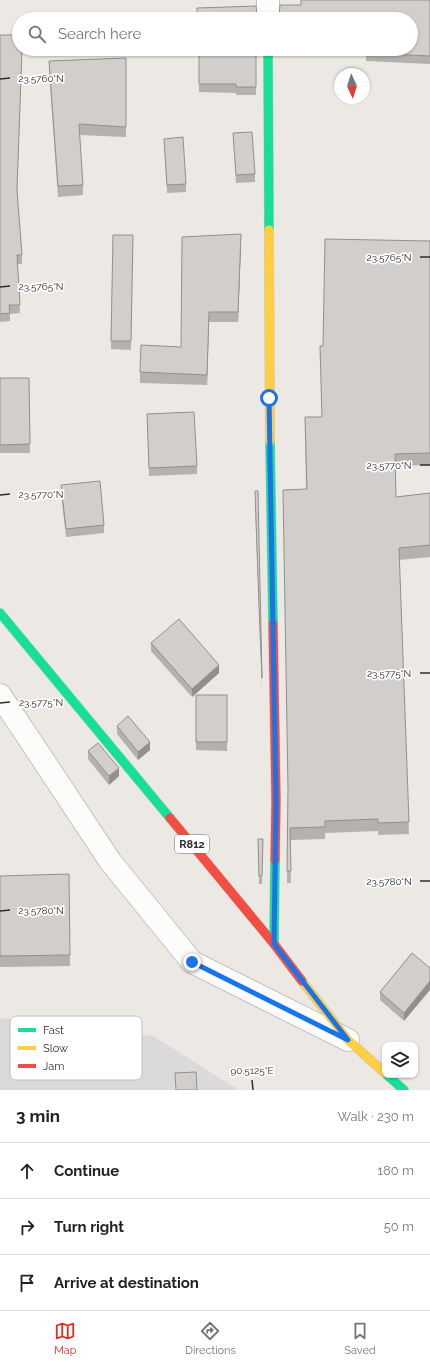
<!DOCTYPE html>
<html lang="en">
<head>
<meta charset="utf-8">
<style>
  :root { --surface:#fff; --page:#f2f2f2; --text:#222; --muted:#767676; --line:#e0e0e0; --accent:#d93025 }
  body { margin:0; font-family:Raleway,sans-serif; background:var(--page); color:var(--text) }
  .controls { position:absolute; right:12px; bottom:12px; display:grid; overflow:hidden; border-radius:8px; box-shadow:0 1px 3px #0004 }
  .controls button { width:36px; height:36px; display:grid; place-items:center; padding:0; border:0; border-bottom:1px solid var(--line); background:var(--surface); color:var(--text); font:20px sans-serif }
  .compass { position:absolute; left:334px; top:68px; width:36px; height:36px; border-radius:50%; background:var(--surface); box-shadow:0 1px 3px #0004; rotate:176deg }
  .stop { position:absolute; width:12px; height:12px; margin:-9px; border:3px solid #1a73e8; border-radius:50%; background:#fff }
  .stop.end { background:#1a73e8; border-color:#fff; box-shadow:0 1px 4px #0008 }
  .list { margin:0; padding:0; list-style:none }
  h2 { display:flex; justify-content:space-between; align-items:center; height:52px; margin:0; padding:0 16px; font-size:17px }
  h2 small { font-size:13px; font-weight:400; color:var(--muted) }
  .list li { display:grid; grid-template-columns:26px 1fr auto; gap:12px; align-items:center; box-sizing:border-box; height:56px; padding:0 16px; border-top:1px solid var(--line) }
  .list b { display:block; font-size:15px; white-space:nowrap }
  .list em { font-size:13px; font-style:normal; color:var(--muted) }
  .icon { flex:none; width:22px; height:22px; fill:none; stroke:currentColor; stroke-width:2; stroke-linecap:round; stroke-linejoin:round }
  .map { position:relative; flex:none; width:430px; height:1090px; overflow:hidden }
  .search { position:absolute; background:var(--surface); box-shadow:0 1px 3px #0004; left:12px; right:12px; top:12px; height:44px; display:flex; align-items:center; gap:10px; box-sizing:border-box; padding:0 14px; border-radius:22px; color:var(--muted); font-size:15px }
  .sheet { height:220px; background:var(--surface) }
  nav { display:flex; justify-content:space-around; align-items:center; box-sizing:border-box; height:56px; border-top:1px solid var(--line); background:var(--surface); font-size:11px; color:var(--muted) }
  nav a { display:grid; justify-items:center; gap:2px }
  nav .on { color:var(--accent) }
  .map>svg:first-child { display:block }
  .industrial { fill:#dcd9db }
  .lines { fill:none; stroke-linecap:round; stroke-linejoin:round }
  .street-casing { stroke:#c5c4c5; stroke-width:24 }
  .fast-casing { stroke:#c5c4c5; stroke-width:10 }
  .slow-casing { stroke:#c5c4c5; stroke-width:10 }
  .jam-casing { stroke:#c5c4c5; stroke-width:10 }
  .street { stroke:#fcfcfb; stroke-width:22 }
  .fast { stroke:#16e098; stroke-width:9 }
  .slow { stroke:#ffcf43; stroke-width:9 }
  .jam { stroke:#f24e42; stroke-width:9 }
  .wall { fill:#b4b1af }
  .shaded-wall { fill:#92908e }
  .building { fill:#d1cecb; stroke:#92908e }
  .route { stroke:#1a73e8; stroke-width:5 }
  .ticks { fill:none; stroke:#2e2e2e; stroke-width:1.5 }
  .labels { text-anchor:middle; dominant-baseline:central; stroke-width:3.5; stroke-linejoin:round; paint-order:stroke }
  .shield { fill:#fff; stroke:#6d6d6d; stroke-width:1 }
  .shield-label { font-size:11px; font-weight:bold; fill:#2e2e2e }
  .key { fill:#fff; stroke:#c0c0c0; stroke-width:1 }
  .key-label { font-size:11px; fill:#2e2e2e }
  .ticks-label { font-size:10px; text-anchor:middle; fill:#2e2e2e; stroke:#fff; stroke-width:3.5; stroke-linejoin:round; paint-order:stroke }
</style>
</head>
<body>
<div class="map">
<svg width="430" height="1090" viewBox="0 0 430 1090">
  <rect width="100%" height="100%" fill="#ece8e4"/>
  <!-- industrial -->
  <path class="industrial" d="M0 1018 153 1036 239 1090H0Z"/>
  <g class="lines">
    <!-- street casing -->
    <g class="street-casing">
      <g id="street">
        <path d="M268 0V19"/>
        <path d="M0 695 110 861 192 962 348 1040"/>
      </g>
    </g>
    <!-- fast casing -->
    <g class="fast-casing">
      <g id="fast">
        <path d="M268 49 269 230"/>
        <path d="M270 441 273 624"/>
        <path d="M0 613 170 818"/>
        <path d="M274 944 275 860"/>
        <path d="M387 1075 404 1090"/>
      </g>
    </g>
    <!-- slow casing -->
    <g class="slow-casing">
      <g id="slow">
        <path d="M269 230 270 441"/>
        <path d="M302 981 348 1040 385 1073"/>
      </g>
    </g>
    <!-- jam casing -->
    <g class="jam-casing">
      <g id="jam">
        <path d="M273 624 276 801 275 860"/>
        <path d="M170 818 274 944 302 981"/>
      </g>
    </g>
    <!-- street -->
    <use href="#street" class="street"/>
    <!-- fast -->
    <use href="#fast" class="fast"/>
    <!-- slow -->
    <use href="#slow" class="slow"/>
    <!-- jam -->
    <use href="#jam" class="jam"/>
  </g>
  <!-- wall -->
  <g class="wall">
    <path d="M430 0V64L366 61V49Z"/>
    <path d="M0 35 19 49H22L17 192 22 255V264H17L20 313 10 314V321L0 322Z"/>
    <path d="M199 49H256V95H236V93L199 92Z"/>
    <path d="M126 58V137L79 135 83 185V195L58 197 49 71V61Z"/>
    <path d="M233 133 255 174V182L236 183Z"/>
    <path d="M164 139 186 184V192L167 193Z"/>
    <path d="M113 235H133L131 350 111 349Z"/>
    <path d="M430 241V465L395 466 396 497 430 493V557L399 560 409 834 378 835V831L325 833V839L290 840 291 883H287L288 795 306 489 305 417H322L320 346H323Z"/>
    <path d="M241 244 238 322H209L207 385 140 383V372L181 347Z"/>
    <path d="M0 378H29L30 453H0Z"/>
    <path d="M147 414 197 466V474L149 476Z"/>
    <path d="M61 485 104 525V533L66 537 61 493Z"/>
    <path d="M255 491 262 678V690L255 504Z"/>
    <path d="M151 643 219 673 192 697 151 651Z"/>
    <path d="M196 695H227V751L196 750Z"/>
    <path d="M117 726 150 750 138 760 117 734Z"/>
    <path d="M88 751 119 776 109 785 88 759Z"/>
    <path d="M258 839H263L262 884H259Z"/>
    <path d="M0 876 70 955V966L0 967Z"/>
    <path d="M412 953 404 1021 380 1000V992Z"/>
  </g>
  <!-- shaded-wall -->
  <g class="shaded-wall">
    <path d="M241 234V244L238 322V312Z"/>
    <path d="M209 312V322L207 385V375Z"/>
    <path d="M219 665V673L192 697V689Z"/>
    <path d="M150 742V750L138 760V752Z"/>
    <path d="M119 768V776L109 785V776Z"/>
    <path d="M430 981V990L404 1021V1013Z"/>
  </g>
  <!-- building -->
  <g class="building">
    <path d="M301 0H430V56L366 53V49H411V19H277L279 17 280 5H301Z"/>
    <path d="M256 6 257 17 259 19H197V8Z"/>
    <path d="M0 35H19V49H22L17 190 22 255H17L20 305H9L10 313 0 314Z"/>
    <path d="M199 49H256V87H236V84H199Z"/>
    <path d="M126 58V127L79 124 83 185 58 186 49 61Z"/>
    <path d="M252 132 255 174 236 175 233 133Z"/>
    <path d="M183 137 186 184 167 185 164 139Z"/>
    <path d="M241 234 238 312H209L207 375 140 372 141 345 181 347 182 237Z"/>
    <path d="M113 235H133L131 341H111Z"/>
    <path d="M325 239 430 241V453L395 454 396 497 430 493V545L399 548 409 822 378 823V819L325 821V827L290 828 291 871H287L288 789 283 490 307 489 305 417H322L320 346H323Z"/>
    <path d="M0 378H29L30 444 0 445Z"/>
    <path d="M194 412 197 466 149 468 147 414Z"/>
    <path d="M100 481 104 525 66 529 61 485Z"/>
    <path d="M255 491H258L262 678 259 606Z"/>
    <path d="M179 619 219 665 192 689 151 643Z"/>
    <rect x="196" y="695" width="31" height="47"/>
    <path d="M128 716 150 742 138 752 117 726Z"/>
    <path d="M98 743 119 768 109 776 88 751Z"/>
    <path d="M258 839H263L262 876H259Z"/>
    <path d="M69 874 70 955 0 956V876Z"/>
    <path d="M412 953 430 968V981L404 1013 380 992Z"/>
    <path d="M196 1072 197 1090H176L175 1073Z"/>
  </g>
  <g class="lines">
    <!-- route -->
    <path class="route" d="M192 962 348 1040 274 944 276 801 269 398"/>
  </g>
  <!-- ticks -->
  <path class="ticks" d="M0 79 10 78M420 257H430M0 287 10 286M420 465H430M0 495 10 494M420 673H430M0 703 10 702M420 881H430M0 911 10 910M252 1080 253 1090"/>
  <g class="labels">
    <!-- shield labels -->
    <rect class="shield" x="175" y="835" width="34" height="18" rx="3"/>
    <g class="shield-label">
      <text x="192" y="844">R812</text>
    </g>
  </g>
  <!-- legend -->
  <rect x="10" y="1016" width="132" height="64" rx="6" class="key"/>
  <rect x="18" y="1028" width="18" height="4" fill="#16e098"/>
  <rect x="18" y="1046" width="18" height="4" fill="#ffcf43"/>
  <rect x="18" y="1064" width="18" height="4" fill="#f24e42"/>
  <g class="key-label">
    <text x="43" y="1034">Fast</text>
    <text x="43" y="1052">Slow</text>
    <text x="43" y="1070">Jam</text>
  </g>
  <g class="ticks-label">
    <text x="41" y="82">23.5760°N</text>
    <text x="389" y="261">23.5765°N</text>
    <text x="41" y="290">23.5765°N</text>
    <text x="389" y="469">23.5770°N</text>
    <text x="41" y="498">23.5770°N</text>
    <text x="389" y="677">23.5775°N</text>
    <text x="41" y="706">23.5775°N</text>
    <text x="389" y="885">23.5780°N</text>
    <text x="41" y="914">23.5780°N</text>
    <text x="252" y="1074">90.5125°E</text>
  </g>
</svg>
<div class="controls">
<button><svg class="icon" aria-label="layers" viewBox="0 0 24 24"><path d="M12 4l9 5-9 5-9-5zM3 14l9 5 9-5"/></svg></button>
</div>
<svg class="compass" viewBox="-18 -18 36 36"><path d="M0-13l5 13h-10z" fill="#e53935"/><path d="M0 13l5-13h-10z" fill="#767676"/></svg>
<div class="stop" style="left:269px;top:398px"></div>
<div class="stop end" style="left:192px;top:962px"></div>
<div class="search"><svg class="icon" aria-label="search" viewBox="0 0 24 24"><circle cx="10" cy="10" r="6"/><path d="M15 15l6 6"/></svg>Search here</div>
</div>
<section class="sheet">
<h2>3 min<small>Walk · 230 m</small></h2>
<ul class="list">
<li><svg class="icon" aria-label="ahead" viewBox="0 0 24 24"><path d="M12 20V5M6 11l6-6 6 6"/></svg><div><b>Continue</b></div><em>180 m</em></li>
<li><svg class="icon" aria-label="right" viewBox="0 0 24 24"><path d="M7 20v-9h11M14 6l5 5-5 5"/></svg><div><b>Turn right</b></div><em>50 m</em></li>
<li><svg class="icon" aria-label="arrive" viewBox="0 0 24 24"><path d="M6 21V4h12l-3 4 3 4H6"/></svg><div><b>Arrive at destination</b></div></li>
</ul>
</section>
<nav>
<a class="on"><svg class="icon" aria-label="map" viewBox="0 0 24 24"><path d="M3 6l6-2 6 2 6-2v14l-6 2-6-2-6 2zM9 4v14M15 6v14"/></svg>Map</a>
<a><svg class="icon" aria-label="directions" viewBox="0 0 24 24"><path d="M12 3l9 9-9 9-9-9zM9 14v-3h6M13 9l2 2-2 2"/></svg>Directions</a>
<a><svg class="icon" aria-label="saved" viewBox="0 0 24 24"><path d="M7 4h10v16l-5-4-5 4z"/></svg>Saved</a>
</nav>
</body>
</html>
